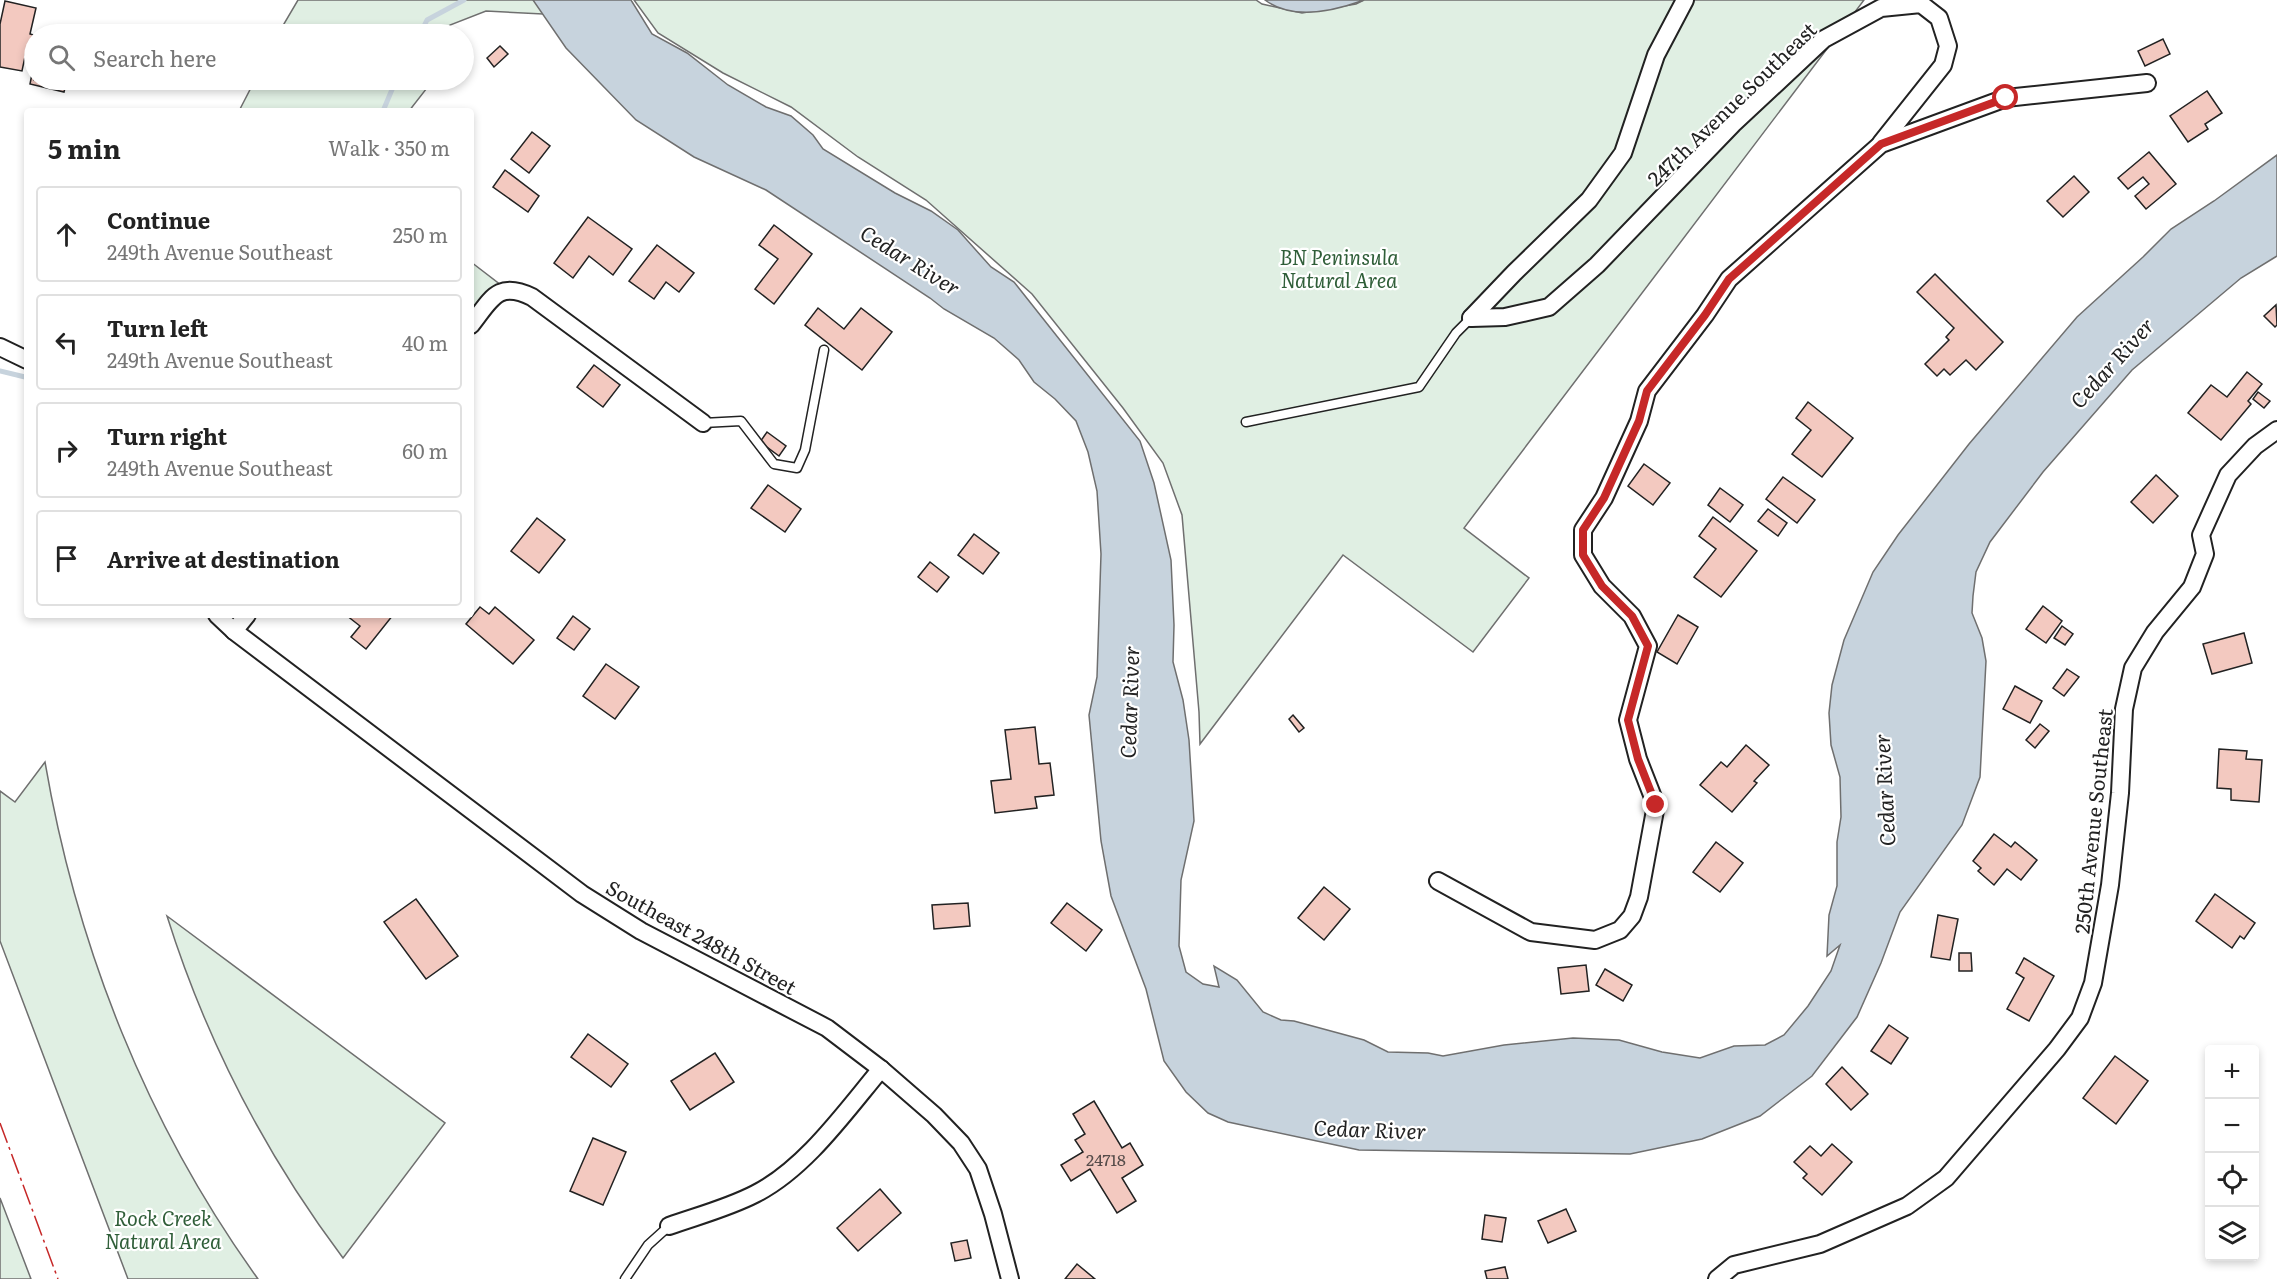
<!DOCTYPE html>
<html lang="en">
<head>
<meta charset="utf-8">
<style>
  :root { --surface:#fff; --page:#f2f2f2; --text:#222; --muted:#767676; --line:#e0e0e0 }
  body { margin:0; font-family:Literata,serif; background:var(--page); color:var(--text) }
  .controls { position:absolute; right:18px; bottom:18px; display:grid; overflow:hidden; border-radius:6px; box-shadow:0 3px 9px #0003 }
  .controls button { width:54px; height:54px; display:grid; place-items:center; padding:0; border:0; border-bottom:2px solid var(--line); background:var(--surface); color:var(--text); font:30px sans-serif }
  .stop { position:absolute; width:18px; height:18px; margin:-14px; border:4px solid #c62828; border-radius:50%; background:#fff }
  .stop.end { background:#c62828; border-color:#fff; box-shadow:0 2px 6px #0008 }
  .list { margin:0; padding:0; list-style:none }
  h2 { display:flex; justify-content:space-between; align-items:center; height:78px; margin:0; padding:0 24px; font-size:26px }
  h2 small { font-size:20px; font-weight:400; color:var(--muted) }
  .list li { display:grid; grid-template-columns:39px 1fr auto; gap:18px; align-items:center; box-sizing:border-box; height:96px; margin:0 12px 12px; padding:0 12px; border:2px solid var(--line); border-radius:6px }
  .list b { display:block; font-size:22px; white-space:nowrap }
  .list p { margin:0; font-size:20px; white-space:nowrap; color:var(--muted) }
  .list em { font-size:20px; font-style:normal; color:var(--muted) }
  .icon { flex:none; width:33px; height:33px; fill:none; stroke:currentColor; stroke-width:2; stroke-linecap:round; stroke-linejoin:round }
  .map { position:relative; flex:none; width:2277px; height:1279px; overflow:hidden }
  .search { position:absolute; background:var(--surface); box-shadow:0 3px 9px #0003; left:24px; top:24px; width:450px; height:66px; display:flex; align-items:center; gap:15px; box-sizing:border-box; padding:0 21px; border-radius:33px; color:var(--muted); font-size:22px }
  .panel { position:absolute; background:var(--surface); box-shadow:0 3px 9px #0003; left:24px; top:108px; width:450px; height:510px; border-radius:6px }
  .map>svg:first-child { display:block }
  .green { fill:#e0efe3; stroke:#6f6f6f; stroke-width:1.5 }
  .water { fill:#c7d3dd; stroke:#6f6f6f; stroke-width:1.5 }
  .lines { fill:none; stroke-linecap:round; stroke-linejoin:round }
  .stream { stroke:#c7d3dd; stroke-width:5 }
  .building { fill:#f3c9c0; stroke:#222; stroke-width:1.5 }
  .lane-casing { stroke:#222; stroke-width:11 }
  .street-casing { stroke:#222; stroke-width:20 }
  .lane { stroke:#fff; stroke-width:8 }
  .street { stroke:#fff; stroke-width:16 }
  .power { stroke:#c62828; stroke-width:1.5; stroke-dasharray:21 4.5 3 4.5; stroke-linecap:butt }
  .route { stroke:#c62828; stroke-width:8 }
  .labels { text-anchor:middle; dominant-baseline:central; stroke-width:4.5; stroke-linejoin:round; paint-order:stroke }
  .number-label { font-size:16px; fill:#564c4a }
  .street-label { font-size:20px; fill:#222; stroke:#fff }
  .park-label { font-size:20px; font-style:italic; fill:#2f5e38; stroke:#fff }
  .water-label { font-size:21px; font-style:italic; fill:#222; stroke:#fff }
</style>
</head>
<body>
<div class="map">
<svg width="2277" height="1279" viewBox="0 0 2277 1279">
  <rect width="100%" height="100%" fill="#fff"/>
  <!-- green -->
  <g class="green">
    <path d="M298 0H554L543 14 486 11 450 25 446 34H278Z"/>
    <path d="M634 0H1256L1262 4 1302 13 1356 4 1364 0H1864L1464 528 1529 578 1473 652 1343 555 1200 744 1199 712 1182 515 1163 463 1123 408 1032 294 926 200 858 157 791 107 723 73 658 33Z"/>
    <path d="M255 80H430L427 88 409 111H239Z"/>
    <path d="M471 262 506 289 471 334Z"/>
    <path d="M45 762C77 948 147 1125 258 1279H128L0 941V791L15 802Z"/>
    <path d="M167 916 445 1123 343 1258C265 1154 206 1040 167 916Z"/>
    <path d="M0 1198 31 1279H0Z"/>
  </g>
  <!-- water -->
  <g class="water">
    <path d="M533 0H631L652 34 687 53 728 85 766 107 791 116 813 135 823 149 895 193 931 211 958 230 991 267 1014 282 1140 441 1154 483 1171 560 1174 625 1173 662 1183 700 1189 740 1194 821 1181 880 1179 946 1186 972 1203 984 1219 987 1214 966 1237 980 1263 1012 1281 1020 1294 1021 1364 1040 1388 1052 1428 1053 1443 1056 1504 1045 1573 1038 1619 1040 1662 1052 1700 1058 1734 1046 1765 1045 1784 1035 1808 1006 1831 971 1840 945 1827 956 1829 915 1837 886V842L1841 817 1840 777 1831 745 1829 713 1832 685 1844 640 1873 572 1898 535 1969 444 2077 317 2143 257 2171 229 2214 201 2277 155V256L2241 278 2132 370 2043 472 1990 542 1976 572 1973 596 1972 613 1982 638 1986 661 1980 777 1962 825 1900 912 1881 963 1857 1017 1812 1076 1760 1116 1702 1139 1630 1154 1359 1150 1228 1122 1208 1113 1186 1092 1164 1061 1146 989 1111 896 1101 841 1089 715 1097 677 1101 554 1097 491 1088 452 1076 421 1055 399 1034 382 1019 360 994 338 944 309 930 298 766 190 694 157 636 120 566 48Z"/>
    <path d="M1265 0H1364C1334 11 1293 21 1265 0Z"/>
  </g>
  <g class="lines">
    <!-- stream -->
    <g class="stream">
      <path d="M420 34 427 20 464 0"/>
      <path d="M383 111 396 80"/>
      <path d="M0 371 25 377"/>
    </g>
  </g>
  <!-- building -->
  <g class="building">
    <path d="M5 1 36 8 30 34 34 35V54L26 52 22 71 0 67V24Z"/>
    <path d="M2163 39 2170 54 2145 66 2138 51Z"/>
    <path d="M500 46 508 54 494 67 487 58Z"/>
    <path d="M34 64V80H67L64 92 30 84Z"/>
    <path d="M2207 91 2222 113 2205 124 2208 129 2188 142 2170 116Z"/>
    <path d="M532 132 550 146 529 173 511 159Z"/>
    <path d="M2149 152 2176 184 2146 209 2135 196 2149 184 2143 177 2128 189 2118 178Z"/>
    <path d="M505 170 539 196 528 212 493 187Z"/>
    <path d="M2074 176 2089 192 2063 217 2047 201Z"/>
    <path d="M588 217 632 249 613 275 589 256 573 278 554 263Z"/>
    <path d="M774 225 812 254 774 304 755 289 778 259 759 245Z"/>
    <path d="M657 245 694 273 679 292 666 282 654 299 629 281Z"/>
    <path d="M1935 274 2003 342 1976 370 1966 360 1950 375 1944 369 1937 376 1925 364 1949 340 1946 337 1954 328 1917 292Z"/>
    <path d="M2276 305 2277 325 2275 327 2264 316Z"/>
    <path d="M818 308 844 329 861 308 892 332 862 370 805 325Z"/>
    <path d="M594 365 620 385 603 407 577 387Z"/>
    <path d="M2247 372 2262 384 2248 401 2251 404 2221 440 2188 413 2211 385 2227 397Z"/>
    <path d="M2258 392 2270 401 2264 408 2253 399Z"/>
    <path d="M1808 402 1853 438 1822 477 1792 454 1811 430 1796 418Z"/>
    <path d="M767 432 786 446 779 456 760 442Z"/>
    <path d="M1644 464 1670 483 1653 505 1628 486Z"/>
    <path d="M2156 475 2178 496 2153 523 2131 502Z"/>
    <path d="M1783 477 1815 500 1797 523 1766 499Z"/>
    <path d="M768 485 801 509 785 532 751 508Z"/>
    <path d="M1720 488 1743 505 1730 522 1708 505Z"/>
    <path d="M1768 509 1787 523 1778 536 1758 521Z"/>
    <path d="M1713 517 1757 551 1721 597 1694 577 1716 549 1699 536Z"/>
    <path d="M537 518 565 540 539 573 511 551Z"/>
    <path d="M974 534 999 553 983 574 958 555Z"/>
    <path d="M930 562 949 577 937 592 918 577Z"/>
    <path d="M2043 606 2062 621 2046 643 2026 629Z"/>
    <path d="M480 607 489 614 495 607 534 640 513 664 466 624Z"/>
    <path d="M346 615H393L366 649 351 637 360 626Z"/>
    <path d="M1678 615 1698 627 1677 664 1657 652Z"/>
    <path d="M573 616 590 629 574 650 557 638Z"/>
    <path d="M2062 626 2073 634 2065 645 2054 638Z"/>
    <path d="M2244 633 2252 663 2212 674 2203 644Z"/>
    <path d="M606 664 639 687 615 719 583 696Z"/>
    <path d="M2067 669 2079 677 2064 696 2053 688Z"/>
    <path d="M2015 686 2042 701 2030 723 2003 709Z"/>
    <path d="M1293 715 1304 728 1299 732 1289 719Z"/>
    <path d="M2040 724 2049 731 2035 748 2026 740Z"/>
    <path d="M1035 727 1039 764 1050 763 1054 795 1035 797 1037 808 995 813 991 781 1011 779 1005 730Z"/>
    <path d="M1746 745 1769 765 1754 781 1757 783 1732 812 1700 785 1721 762 1727 767Z"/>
    <path d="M2219 749 2247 751 2246 759 2262 760 2259 802 2231 800V789L2217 788Z"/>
    <path d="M1994 834 2011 847 2015 842 2037 860 2021 880 2007 869 1994 885 1978 871 1981 868 1973 861Z"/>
    <path d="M1716 842 1743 863 1720 892 1693 872Z"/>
    <path d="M1324 887 1350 909 1324 940 1298 918Z"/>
    <path d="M2215 894 2255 923 2244 939 2240 936 2232 948 2196 921Z"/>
    <path d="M416 899 458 956 426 979 384 922Z"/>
    <path d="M968 903 970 926 934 929 932 905Z"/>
    <path d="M1067 903 1102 930 1086 951 1051 923Z"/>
    <path d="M1938 915 1958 919 1950 960 1931 957Z"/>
    <path d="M1959 953H1971L1972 971H1959Z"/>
    <path d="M2024 958 2054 976 2029 1021 2007 1009 2024 978 2016 973Z"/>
    <path d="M1586 965 1589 991 1561 994 1558 968Z"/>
    <path d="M1605 969 1632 985 1623 1001 1596 985Z"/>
    <path d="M1889 1025 1908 1038 1891 1064 1871 1051Z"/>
    <path d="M588 1034 628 1064 611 1087 571 1057Z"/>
    <path d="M715 1053 734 1082 690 1110 671 1081Z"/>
    <path d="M2115 1056 2148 1081 2116 1124 2083 1098Z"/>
    <path d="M1842 1067 1868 1094 1851 1110 1826 1084Z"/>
    <path d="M1094 1101 1122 1148 1130 1143 1143 1165 1122 1178 1136 1201 1117 1213 1090 1169 1071 1181 1061 1165 1083 1152 1075 1140 1085 1134 1073 1114Z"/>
    <path d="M593 1138 626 1152 603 1205 570 1191Z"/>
    <path d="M1832 1144 1852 1162 1822 1195 1803 1178 1807 1174 1794 1162 1810 1146 1821 1156Z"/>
    <path d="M880 1189 901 1213 858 1251 837 1228Z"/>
    <path d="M1566 1209 1576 1231 1548 1243 1538 1221Z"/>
    <path d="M1485 1215 1506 1218 1502 1242 1482 1239Z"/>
    <path d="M967 1240 971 1258 955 1261 951 1243Z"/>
    <path d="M1077 1264 1095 1279H1065Z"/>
    <path d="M1505 1267 1508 1279H1487L1485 1271Z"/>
  </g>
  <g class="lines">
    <!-- lane casing -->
    <g class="lane-casing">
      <g id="lane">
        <path d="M1246 422 1419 387 1456 333 1471 318"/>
        <path d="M703 423 741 421 774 464 797 468 805 450 824 350"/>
        <path d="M625 1279 648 1245 669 1226"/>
      </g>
    </g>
    <!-- street casing -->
    <g class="street-casing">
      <g id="street">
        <path d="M1471 318 1505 317 1549 307 1597 265 1733 124 1824 39 1881 8 1921 4 1939 18 1948 46 1943 65 1881 143"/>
        <path d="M1471 318 1514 273 1589 200 1623 153 1656 55 1685 0"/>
        <path d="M471 325C491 300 497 280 532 297L703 423"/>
        <path d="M0 347 27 360"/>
        <path d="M217 615 234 631 582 894 641 931 827 1028 881 1069 934 1115 961 1143 978 1169 993 1214 1010 1279"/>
        <path d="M234 631 247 615"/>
        <path d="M1438 881 1531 932 1595 940 1620 930 1632 916 1639 897 1656 805 1638 759 1628 720 1648 646 1632 616 1602 586 1583 555V530L1604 498 1639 421 1647 391 1705 315 1729 279 1881 144 2006 98 2147 83"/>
        <path d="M669 1226C697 1216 728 1208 755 1194 805 1169 845 1112 881 1069"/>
        <path d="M1717 1279 1734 1265 1820 1244 1907 1206 1946 1178 2057 1049 2080 1018 2093 983 2110 885 2120 793 2124 709 2133 668 2155 632 2192 587 2205 554 2201 535 2228 475 2255 446 2277 430"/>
      </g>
    </g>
    <!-- lane -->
    <use href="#lane" class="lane"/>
    <!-- street -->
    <use href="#street" class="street"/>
    <!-- power -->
    <path class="power" d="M0 1123 58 1279"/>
  </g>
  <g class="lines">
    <!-- route -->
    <path class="route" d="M1656 805 1638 759 1628 720 1648 646 1632 616 1602 586 1583 555V530L1604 498 1639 421 1647 391 1705 315 1729 279 1881 144 2006 98"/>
  </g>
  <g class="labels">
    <!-- number labels -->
    <g class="number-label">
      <text x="1106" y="1159">24718</text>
    </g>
    <!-- street labels -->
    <g class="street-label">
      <text transform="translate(1731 103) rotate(-44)">247th Avenue Southeast</text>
      <text transform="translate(2092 821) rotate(-84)">250th Avenue Southeast</text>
      <text transform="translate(702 936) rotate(29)">Southeast 248th Street</text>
    </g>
    <!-- park labels -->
    <g class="park-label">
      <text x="1339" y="256">BN Peninsula<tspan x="1339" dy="23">Natural Area</tspan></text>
      <text x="163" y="1217">Rock Creek<tspan x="163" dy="23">Natural Area</tspan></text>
    </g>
    <!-- water labels -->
    <g class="water-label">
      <text transform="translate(911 259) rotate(32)">Cedar River</text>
      <text transform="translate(2111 362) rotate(-48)">Cedar River</text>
      <text transform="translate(1128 702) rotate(-88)">Cedar River</text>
      <text transform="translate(1883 790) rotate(-93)">Cedar River</text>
      <text transform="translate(1370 1128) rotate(2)">Cedar River</text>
    </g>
  </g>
</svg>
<div class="controls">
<button>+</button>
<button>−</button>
<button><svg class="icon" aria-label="locate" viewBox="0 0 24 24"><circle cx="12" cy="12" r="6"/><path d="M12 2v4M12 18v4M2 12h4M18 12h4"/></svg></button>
<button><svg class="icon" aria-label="layers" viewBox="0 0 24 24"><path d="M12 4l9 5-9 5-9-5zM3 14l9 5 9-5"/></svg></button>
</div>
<div class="stop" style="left:2006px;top:98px"></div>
<div class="stop end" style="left:1656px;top:805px"></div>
<div class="search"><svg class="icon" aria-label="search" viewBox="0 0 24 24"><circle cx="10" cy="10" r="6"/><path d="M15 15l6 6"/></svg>Search here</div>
<section class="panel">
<h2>5 min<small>Walk · 350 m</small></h2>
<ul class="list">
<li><svg class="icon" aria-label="ahead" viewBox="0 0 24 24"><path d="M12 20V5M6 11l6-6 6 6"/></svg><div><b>Continue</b><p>249th Avenue Southeast</p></div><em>250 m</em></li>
<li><svg class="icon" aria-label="left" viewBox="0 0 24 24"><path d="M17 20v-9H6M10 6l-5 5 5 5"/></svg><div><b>Turn left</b><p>249th Avenue Southeast</p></div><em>40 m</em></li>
<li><svg class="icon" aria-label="right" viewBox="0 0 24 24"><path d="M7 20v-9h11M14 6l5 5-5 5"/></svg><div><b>Turn right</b><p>249th Avenue Southeast</p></div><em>60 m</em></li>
<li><svg class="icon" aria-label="arrive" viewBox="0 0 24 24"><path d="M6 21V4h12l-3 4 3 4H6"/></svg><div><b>Arrive at destination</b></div></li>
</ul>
</section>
</div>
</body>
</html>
